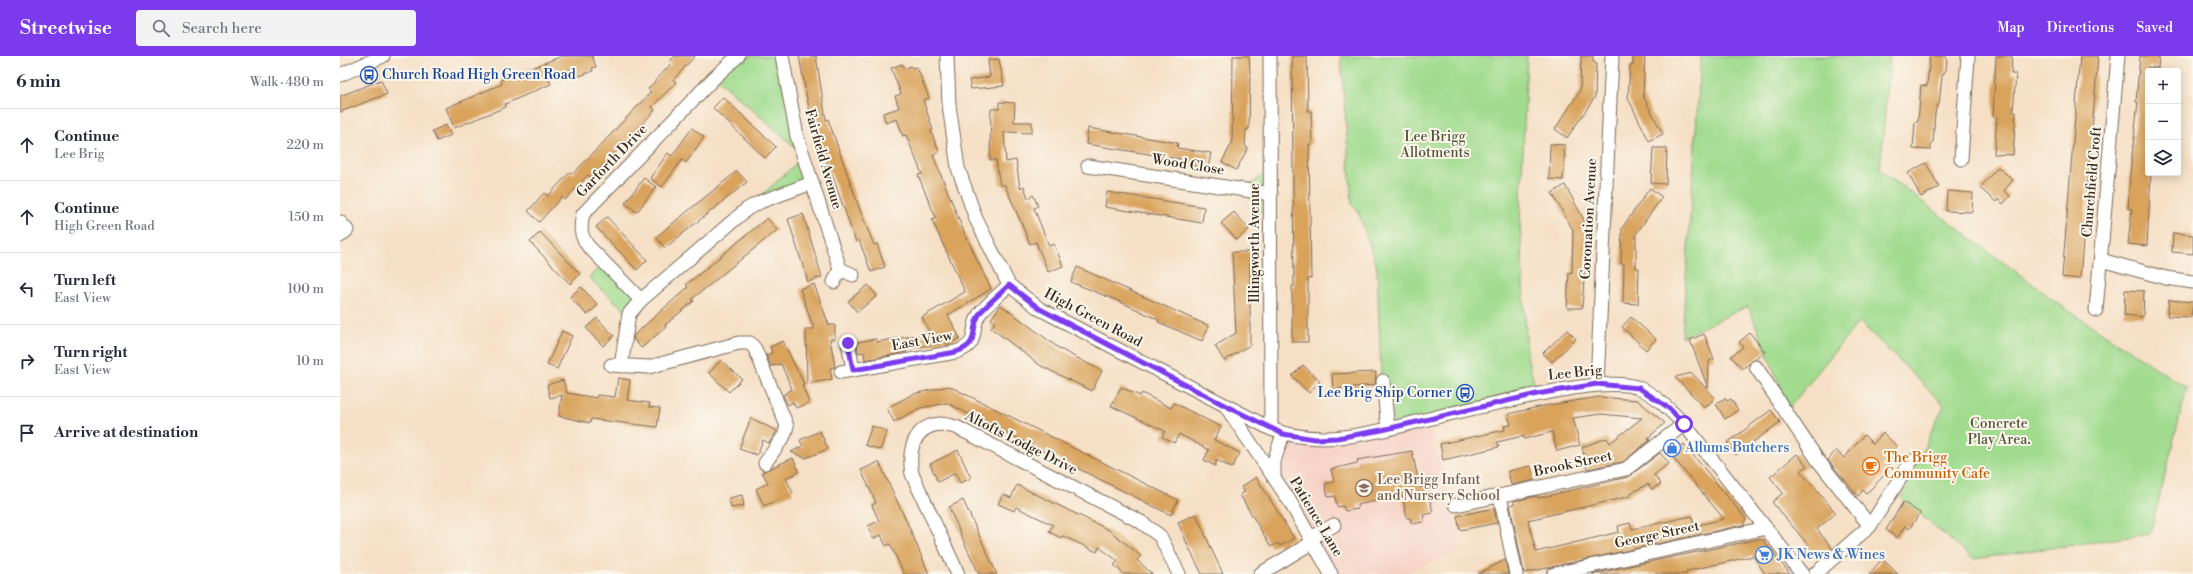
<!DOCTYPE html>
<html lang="en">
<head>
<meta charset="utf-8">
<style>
  :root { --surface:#fff; --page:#f2f2f3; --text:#1f2937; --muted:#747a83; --line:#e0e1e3; --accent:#7c3aed }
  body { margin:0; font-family:"Libre Bodoni",serif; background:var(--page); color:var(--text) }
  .controls { position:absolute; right:12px; top:12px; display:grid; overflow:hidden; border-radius:4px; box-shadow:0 2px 10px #0003 }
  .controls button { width:36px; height:36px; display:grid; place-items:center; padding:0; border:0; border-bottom:1px solid var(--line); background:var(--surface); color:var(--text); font:20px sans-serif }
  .stop { position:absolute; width:12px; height:12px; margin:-9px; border:3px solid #7c3aed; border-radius:50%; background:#fff }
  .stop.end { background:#7c3aed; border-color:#fff; box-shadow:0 1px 4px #0008 }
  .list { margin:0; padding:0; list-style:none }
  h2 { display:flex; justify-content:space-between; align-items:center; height:52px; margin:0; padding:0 16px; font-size:17px }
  h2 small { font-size:13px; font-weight:400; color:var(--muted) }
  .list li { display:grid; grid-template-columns:26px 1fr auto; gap:12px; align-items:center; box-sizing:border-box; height:72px; padding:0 16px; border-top:1px solid var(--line) }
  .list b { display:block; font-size:15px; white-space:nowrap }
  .list p { margin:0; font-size:13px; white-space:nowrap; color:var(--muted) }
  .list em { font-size:13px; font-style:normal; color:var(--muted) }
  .icon { flex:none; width:22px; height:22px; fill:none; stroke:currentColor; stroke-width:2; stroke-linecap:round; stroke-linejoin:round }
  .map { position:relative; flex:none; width:1853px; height:518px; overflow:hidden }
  header { display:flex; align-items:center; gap:24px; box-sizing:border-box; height:56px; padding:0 20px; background:var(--accent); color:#fff }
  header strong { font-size:19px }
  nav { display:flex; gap:22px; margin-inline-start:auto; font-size:14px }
  .search { width:280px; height:36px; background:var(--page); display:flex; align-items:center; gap:10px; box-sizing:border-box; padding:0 14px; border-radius:4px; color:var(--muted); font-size:15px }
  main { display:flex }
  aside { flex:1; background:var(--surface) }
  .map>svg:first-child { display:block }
  .built { fill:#f6d2c5 }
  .green { fill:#a0db8e; stroke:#6e8256 }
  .building { fill:#d9a35c }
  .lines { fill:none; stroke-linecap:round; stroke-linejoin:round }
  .minor-casing { stroke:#7c6958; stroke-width:15 }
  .minor { stroke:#fff; stroke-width:13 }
  .route { stroke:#7c3aed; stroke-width:5 }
  .labels { text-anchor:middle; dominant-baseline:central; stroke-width:4; stroke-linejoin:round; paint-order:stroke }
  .transit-label { font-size:14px; fill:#164399; stroke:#fbf7ec; text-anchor:start }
  .park-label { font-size:14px; fill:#54563a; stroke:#fbf7ec }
  .street-label { font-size:14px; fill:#3b2a1e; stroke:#fbf7ec }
  .shop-label { font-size:14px; fill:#366cbe; stroke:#fbf7ec; text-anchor:start }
  .food-label { font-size:14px; fill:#c56008; stroke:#fbf7ec; text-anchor:start }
  .education-label { font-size:14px; fill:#785e54; stroke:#fbf7ec; text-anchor:start }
</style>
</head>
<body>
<header>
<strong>Streetwise</strong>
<div class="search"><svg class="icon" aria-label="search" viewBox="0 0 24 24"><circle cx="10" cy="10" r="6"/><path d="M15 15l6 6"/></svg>Search here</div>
<nav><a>Map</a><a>Directions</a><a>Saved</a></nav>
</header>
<main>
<aside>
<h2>6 min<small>Walk · 480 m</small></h2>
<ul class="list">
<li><svg class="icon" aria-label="ahead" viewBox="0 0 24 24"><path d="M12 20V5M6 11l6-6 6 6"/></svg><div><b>Continue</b><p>Lee Brig</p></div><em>220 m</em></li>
<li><svg class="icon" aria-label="ahead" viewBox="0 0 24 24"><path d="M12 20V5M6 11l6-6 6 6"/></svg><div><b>Continue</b><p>High Green Road</p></div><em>150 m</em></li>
<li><svg class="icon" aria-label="left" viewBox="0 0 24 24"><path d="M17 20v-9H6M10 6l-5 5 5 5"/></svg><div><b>Turn left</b><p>East View</p></div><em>100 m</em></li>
<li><svg class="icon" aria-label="right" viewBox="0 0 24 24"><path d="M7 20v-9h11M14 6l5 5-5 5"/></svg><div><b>Turn right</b><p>East View</p></div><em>10 m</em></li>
<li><svg class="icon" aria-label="arrive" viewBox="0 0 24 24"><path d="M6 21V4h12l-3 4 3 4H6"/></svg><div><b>Arrive at destination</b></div></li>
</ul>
</aside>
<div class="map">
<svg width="1853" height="518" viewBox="0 0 1853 518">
  <rect width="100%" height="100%" fill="#fbf7ec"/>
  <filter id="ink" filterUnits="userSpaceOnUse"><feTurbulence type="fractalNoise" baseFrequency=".025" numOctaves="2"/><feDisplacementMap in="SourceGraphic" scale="8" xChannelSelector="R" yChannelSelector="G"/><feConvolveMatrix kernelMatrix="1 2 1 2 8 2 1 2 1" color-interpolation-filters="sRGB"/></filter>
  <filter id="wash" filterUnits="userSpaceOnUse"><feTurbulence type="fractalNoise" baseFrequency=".012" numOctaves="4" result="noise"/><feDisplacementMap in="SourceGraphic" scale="16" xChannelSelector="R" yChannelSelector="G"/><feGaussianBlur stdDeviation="0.9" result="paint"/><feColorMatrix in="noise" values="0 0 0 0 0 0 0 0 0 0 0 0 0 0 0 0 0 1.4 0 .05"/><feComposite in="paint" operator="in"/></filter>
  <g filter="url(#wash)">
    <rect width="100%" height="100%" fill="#f5dfc5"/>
    <!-- built -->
    <path class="built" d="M1089 363 1123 495 1060 518H991L949 444 934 405 943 378 975 383Z"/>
    <!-- green -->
    <g class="green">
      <path d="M398 0H442L462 97 375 21Z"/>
      <path d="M1001 0H1187L1180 167 1187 300 1197 338 1043 374 1037 212 1018 155 1012 149Z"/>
      <path d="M1361 0H1550L1540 114 1723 251 1847 332 1810 478 1633 503 1561 442 1604 349 1519 265 1449 352 1408 250 1342 281Z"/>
      <path d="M463 101 472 127 407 153Z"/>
      <path d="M931 113V166L903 134Z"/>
      <path d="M263 206 301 244 289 258 249 222Z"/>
    </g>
    <g id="blocks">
      <!-- building -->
      <g class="building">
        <path d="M222 0H252L256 11 252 12 253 15 234 22 231 13 208 22 211 28 165 48 166 51 114 72 106 52 162 28 161 24Z"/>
        <path d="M335 0H355L333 24 336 26 312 51 315 54 275 97 251 121 248 119 225 144 222 141 199 166 188 155 204 137 208 140 230 116 233 118 257 93 311 36 308 33 331 8 329 6Z"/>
        <path d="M459 0H476L486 64 488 63 521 157 534 189 537 188 545 211 531 216 519 184 516 186 470 58Z"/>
        <path d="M893 0H909L910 17 909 73 906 74 905 90 908 92 896 114 882 106 892 87Z"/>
        <path d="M952 0H967L968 55H971L972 88H969L971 222 968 223V286H952V230H954Z"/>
        <path d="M1241 0H1253V6L1256 7 1255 41 1227 82 1215 73 1240 35Z"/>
        <path d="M1293 0H1305L1303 40 1323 78 1309 85 1288 42 1290 9H1293Z"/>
        <path d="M1590 0H1605L1607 2 1606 14 1602 20 1599 49H1597L1595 57 1593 87H1591V94L1573 93 1575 66H1578L1581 29 1587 30Z"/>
        <path d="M1656 0H1672L1671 18H1676L1673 56H1676L1673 99 1654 98 1657 61H1653Z"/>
        <path d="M1740 0H1758L1740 223 1722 221Z"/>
        <path d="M1800 0H1819L1818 12 1808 11V117H1811L1807 190 1788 188 1792 153H1788L1790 118 1798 46H1796Z"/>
        <path d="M659 3 664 30 631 33 629 24 650 21 648 4Z"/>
        <path d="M562 8 564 13 571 10 572 12 577 11 589 42 583 44 593 74 591 75 599 96 593 99 624 176 651 233 608 259 620 282 607 289 605 285 597 288 566 293 567 296 525 304 524 296 518 297 517 286 536 283V286L590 277 582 261 625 236 592 164 596 162 578 119 582 118 566 79 563 80 557 63 546 67 543 57 559 52 555 40 561 38 551 12Z"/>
        <path d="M41 24 47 38 0 56V40Z"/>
        <path d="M383 41 436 91 425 102 373 52Z"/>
        <path d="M659 46 675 47 674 66H692V77L664 76 666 106 676 104 680 132 684 130 688 142 693 139 698 150 694 152 709 190 714 188 723 210 708 216 696 186 690 188 665 129H660L656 104H650L651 53H659Z"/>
        <path d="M106 69 111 79 97 85 92 75Z"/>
        <path d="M352 72 364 81 346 107 342 104 322 131 310 122 328 97 332 100Z"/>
        <path d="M748 72 838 87 837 92 871 97 868 112 845 108 846 104 746 88Z"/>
        <path d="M1210 88 1225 89 1223 124 1209 123Z"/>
        <path d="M1313 92H1327L1326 128 1311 127Z"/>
        <path d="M1586 107 1599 131 1581 141 1568 117Z"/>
        <path d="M1658 111 1673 124 1664 135 1670 140 1663 148 1658 143 1656 146 1640 132Z"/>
        <path d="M397 115 407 126 325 192 316 181Z"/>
        <path d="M304 122 316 131 297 156 285 147Z"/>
        <path d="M1225 129 1248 171 1242 252H1227L1229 216 1232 217 1233 174 1212 137Z"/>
        <path d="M1310 132 1322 141 1296 178V212H1299L1298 248 1283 247 1284 208H1281L1282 172Z"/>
        <path d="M1607 135 1633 137 1632 156 1606 155Z"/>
        <path d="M767 136 864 151 862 167 765 151Z"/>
        <path d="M894 156 909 173 897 184 881 167Z"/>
        <path d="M463 158 482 221 468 226 448 163Z"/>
        <path d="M267 161 307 204 297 214 256 171Z"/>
        <path d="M427 162 437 174 352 243 354 245 325 269 326 271 301 292 293 282 294 279 348 231 346 229Z"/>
        <path d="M200 176 240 218 230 228 190 186Z"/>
        <path d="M1833 177 1853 179V198L1832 196Z"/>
        <path d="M892 196H910V289L884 305 875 290 896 277Z"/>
        <path d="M737 211 869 270 862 285 818 266 819 264 783 247 731 226Z"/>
        <path d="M474 228 489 269H495V283H490L495 311 490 312 492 323 467 328 466 273H474L460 233Z"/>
        <path d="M528 229 537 240 517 256 508 245Z"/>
        <path d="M241 231 258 249 247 259 230 241Z"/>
        <path d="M1785 234 1804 235 1803 261 1784 259Z"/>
        <path d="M1829 244 1853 246 1851 261 1827 260Z"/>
        <path d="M661 249 720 293 762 315 752 335 701 310 651 272 655 266 651 263Z"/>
        <path d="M1291 261 1316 283 1306 294 1282 271Z"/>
        <path d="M257 262 274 280 263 290 246 272Z"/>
        <path d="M1227 274 1236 283 1212 306 1203 297Z"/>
        <path d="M222 275 232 280 217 313 207 309Z"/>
        <path d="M1410 277 1425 296 1402 313 1391 300 1403 291 1399 286Z"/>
        <path d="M1364 278 1374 303 1369 305 1368 332 1350 284Z"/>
        <path d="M443 285 464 328 462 329 469 347 456 352 453 346 448 349 443 339 452 333 441 308 431 310 426 299 432 297 430 291Z"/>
        <path d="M381 304 402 323 389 336 369 317Z"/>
        <path d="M963 309 980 325 969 337 952 320Z"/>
        <path d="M1036 316 1035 329 993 333 992 318Z"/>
        <path d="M1352 317 1375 342 1365 352 1335 321Z"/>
        <path d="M278 322 290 324 287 344 310 347 309 351 320 352 317 371 251 363 250 367 219 360 222 339 210 342 207 329 223 324 227 337 257 342V339L275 341Z"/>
        <path d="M609 330 838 444 831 459 607 347 580 352 554 366 547 352 573 338Z"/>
        <path d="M781 331 800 340 802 337 831 352 834 347 881 371 874 384 900 397 892 412 877 404 875 410 864 404 869 394 839 378 834 387 822 381 825 375 771 350Z"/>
        <path d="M1259 341 1297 344 1325 367 1308 382 1310 384 1283 406 1247 413 1242 391 1267 382 1270 387 1302 362 1261 358 1233 362 1240 389 1217 395 1212 376 1184 383 1183 380 1157 386 1159 391 1103 404 1100 388 1165 374 1164 370 1171 369 1168 358 1203 350Z"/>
        <path d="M1385 342 1387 345 1391 343 1398 354 1385 363 1376 348Z"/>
        <path d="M1431 354 1440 366 1396 399 1387 387Z"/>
        <path d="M411 362 437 375 429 387 423 384 417 399 399 393Z"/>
        <path d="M532 370 547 375 540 394 525 389Z"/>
        <path d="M480 375 488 393 466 402 451 396 463 390 460 384Z"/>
        <path d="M1543 377 1557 390 1551 397 1555 401 1545 412 1548 415 1531 433 1526 437 1523 434 1518 440 1488 404 1496 394 1504 402 1524 379 1533 388Z"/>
        <path d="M1344 388 1406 463 1403 469 1184 517 1170 449 1174 448V445L1197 440 1198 442 1288 421 1320 397 1329 407 1314 419 1321 428 1312 433 1308 428 1291 437V440L1188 464 1196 496 1279 476 1278 470 1290 467 1292 473 1352 460 1354 470 1384 463 1331 399Z"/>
        <path d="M618 394 631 422 620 427 615 417 598 426 590 408Z"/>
        <path d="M1072 395 1080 432 1087 430 1093 457 1083 459 1084 466 1072 468 1070 462H1067L1062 439 1017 449 1018 453 1005 455 1003 450 997 451 995 440 988 441 985 428 994 426 991 413 1018 407 1017 404Z"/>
        <path d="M1457 398 1467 410 1460 415 1496 457 1477 473 1492 492 1478 504 1468 492 1470 491 1432 446 1443 437 1430 421Z"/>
        <path d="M453 402 459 416 446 422 453 437 424 450 416 433 428 427 422 416Z"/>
        <path d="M539 406 570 473 589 518H564L550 488 546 490 541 479 533 483 528 470 539 465 532 449 536 447 521 414Z"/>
        <path d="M1191 410 1194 424 1171 429 1168 415Z"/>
        <path d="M916 421 954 482 940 490 938 487 931 491 900 439 905 436 901 431Z"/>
        <path d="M677 429 769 474 801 500 797 504 812 518H784L774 509 778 505 759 491 757 496 723 480 721 482 709 476 713 469 676 451 674 455 658 448 663 438 671 442Z"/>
        <path d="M402 439 404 450 391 452 389 442Z"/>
        <path d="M623 444 649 501 657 518H639L625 488 609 451Z"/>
        <path d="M1563 446 1580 457 1569 473 1565 470 1557 482 1546 474Z"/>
        <path d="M1154 452 1157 467 1120 474 1117 460Z"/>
        <path d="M856 458 871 492 883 518H862L848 490 838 466Z"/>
        <path d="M1419 483 1423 484 1450 518H1425L1413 500 1347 515V518H1252Z"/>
        <path d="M1542 503 1558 518H1529Z"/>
        <path d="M1165 504 1168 518H1138Z"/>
      </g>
    </g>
  </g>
  <g filter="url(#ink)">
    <use href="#blocks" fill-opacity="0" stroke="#7c6958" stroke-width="1"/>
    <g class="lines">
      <!-- minor casing -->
      <g class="minor-casing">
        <g id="minor">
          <path d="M398 0 375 21 243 158C240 172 240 179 248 190L301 244 407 153 420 146 472 127"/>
          <path d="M442 0 457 80 500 213"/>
          <path d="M607 0 609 49 618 112 636 163 669 229 700 253 931 373C986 394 1047 373 1100 360 1143 350 1185 340 1227 333 1245 330 1283 325 1299 332 1316 339 1331 355 1344 368L1462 518"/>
          <path d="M930 0 931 373"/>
          <path d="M0 19 43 0"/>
          <path d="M1621 103 1628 0"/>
          <path d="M748 110 931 138"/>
          <path d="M0 166 7 174 0 180"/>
          <path d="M1761 204 1826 222 1853 226"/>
          <path d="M494 226 500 213 513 219"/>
          <path d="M1756 254 1778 0"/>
          <path d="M508 287 513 313"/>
          <path d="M271 309 309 311 399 287H410L415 293 447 370 444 380 425 407"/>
          <path d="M281 310 289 258 301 244"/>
          <path d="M1416 311 1477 403 1530 470"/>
          <path d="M501 316 616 296C642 287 628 275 640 257 648 247 660 238 669 229"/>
          <path d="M1043 325 1048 373"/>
          <path d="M1257 328 1272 0"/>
          <path d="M887 352 949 444 991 518"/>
          <path d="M934 420V405L943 378"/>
          <path d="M1160 440 1176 518"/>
          <path d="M1116 449 1286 413 1344 368"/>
          <path d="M971 482 994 469"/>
          <path d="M618 518 572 418C568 396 573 370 600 368 605 368 611 370 616 371L801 466 820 480 839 518"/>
          <path d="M920 518 973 486"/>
          <path d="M1214 518 1426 472"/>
          <path d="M1475 518 1530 470 1571 405"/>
        </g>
      </g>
      <!-- minor -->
      <use href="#minor" class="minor"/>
    </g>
  </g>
  <g class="lines" filter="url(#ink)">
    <!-- route -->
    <path class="route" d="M508 287 513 314 616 296C642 287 628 275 640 257 648 247 660 238 669 229L700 253 886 350 943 378 975 383 997 382 1042 374 1197 338 1257 328 1299 332 1329 352 1344 368"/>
  </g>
  <!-- icons -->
  <defs>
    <g id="bus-ring" transform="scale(0.9)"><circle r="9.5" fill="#fbf7ec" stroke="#1a4fb4" stroke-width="1.5"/><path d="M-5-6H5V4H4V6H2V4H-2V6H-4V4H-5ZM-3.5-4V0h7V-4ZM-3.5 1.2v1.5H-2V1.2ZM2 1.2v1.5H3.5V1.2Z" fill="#1a4fb4"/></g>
    <g id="shop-ring" transform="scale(0.9)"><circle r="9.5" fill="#fbf7ec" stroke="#3f7fe0" stroke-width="1.5"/><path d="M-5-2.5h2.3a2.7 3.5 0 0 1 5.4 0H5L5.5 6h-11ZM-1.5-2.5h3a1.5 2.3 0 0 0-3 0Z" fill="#3f7fe0"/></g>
    <g id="cafe-ring" transform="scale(0.9)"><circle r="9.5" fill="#fbf7ec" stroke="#e8710a" stroke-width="1.5"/><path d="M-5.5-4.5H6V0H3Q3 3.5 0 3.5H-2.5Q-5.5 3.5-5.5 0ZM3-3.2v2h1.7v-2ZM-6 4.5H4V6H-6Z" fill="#e8710a"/></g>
    <g id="school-ring" transform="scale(0.9)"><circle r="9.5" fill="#fbf7ec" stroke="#8d6e63" stroke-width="1.5"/><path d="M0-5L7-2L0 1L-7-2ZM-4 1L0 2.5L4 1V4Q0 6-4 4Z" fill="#8d6e63"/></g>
    <g id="supermarket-ring" transform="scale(0.9)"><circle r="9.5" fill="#fbf7ec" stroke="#3f7fe0" stroke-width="1.5"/><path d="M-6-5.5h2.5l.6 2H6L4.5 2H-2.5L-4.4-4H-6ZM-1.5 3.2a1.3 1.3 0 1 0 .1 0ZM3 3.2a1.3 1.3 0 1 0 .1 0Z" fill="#3f7fe0"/></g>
  </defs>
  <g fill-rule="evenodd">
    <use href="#bus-ring" x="29" y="19"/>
    <use href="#bus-ring" x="1125" y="337"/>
    <use href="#shop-ring" x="1332" y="392"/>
    <use href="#cafe-ring" x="1531" y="410"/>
    <use href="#school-ring" x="1024" y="432"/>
    <use href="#supermarket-ring" x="1424" y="499"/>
  </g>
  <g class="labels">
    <!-- transit labels -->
    <g class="transit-label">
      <text x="42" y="19">Church Road High Green Road</text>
      <text x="1112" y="337" text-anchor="end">Lee Brig Ship Corner</text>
    </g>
    <!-- park labels -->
    <g class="park-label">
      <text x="1095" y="81">Lee Brigg<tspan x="1095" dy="16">Allotments</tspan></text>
      <text x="1659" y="368">Concrete<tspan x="1659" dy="16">Play Area.</tspan></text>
    </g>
    <!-- street labels -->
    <g class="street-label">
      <text transform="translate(483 103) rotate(74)">Fairfield Avenue</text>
      <text transform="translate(272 105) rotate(-46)">Garforth Drive</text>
      <text transform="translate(848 109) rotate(9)">Wood Close</text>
      <text transform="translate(1752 126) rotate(-85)">Churchfield Croft</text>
      <text transform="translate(1249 163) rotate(-87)">Coronation Avenue</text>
      <text transform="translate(915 187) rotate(-90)">Illingworth Avenue</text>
      <text transform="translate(753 262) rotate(28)">High Green Road</text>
      <text transform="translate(582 285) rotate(-10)">East View</text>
      <text transform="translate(1235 317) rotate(-6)">Lee Brig</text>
      <text transform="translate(681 387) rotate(27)">Altofts Lodge Drive</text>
      <text transform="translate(1233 408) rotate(-12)">Brook Street</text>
      <text transform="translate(976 461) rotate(59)">Patience Lane</text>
      <text transform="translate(1317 479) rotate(-12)">George Street</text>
    </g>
    <!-- shop labels -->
    <g class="shop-label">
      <text x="1345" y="392">Allums Butchers</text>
      <text x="1437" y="499">JK News &amp; Wines</text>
    </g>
    <!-- food labels -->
    <g class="food-label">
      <text x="1544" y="402">The Brigg<tspan x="1544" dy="16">Community Cafe</tspan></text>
    </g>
    <!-- education labels -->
    <g class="education-label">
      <text x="1037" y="424">Lee Brigg Infant<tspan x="1037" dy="16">and Nursery School</tspan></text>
    </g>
  </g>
</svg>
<div class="controls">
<button>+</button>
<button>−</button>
<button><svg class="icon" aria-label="layers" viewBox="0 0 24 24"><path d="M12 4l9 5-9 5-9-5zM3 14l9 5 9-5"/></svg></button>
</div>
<div class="stop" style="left:1344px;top:368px"></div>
<div class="stop end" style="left:508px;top:287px"></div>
</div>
</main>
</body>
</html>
